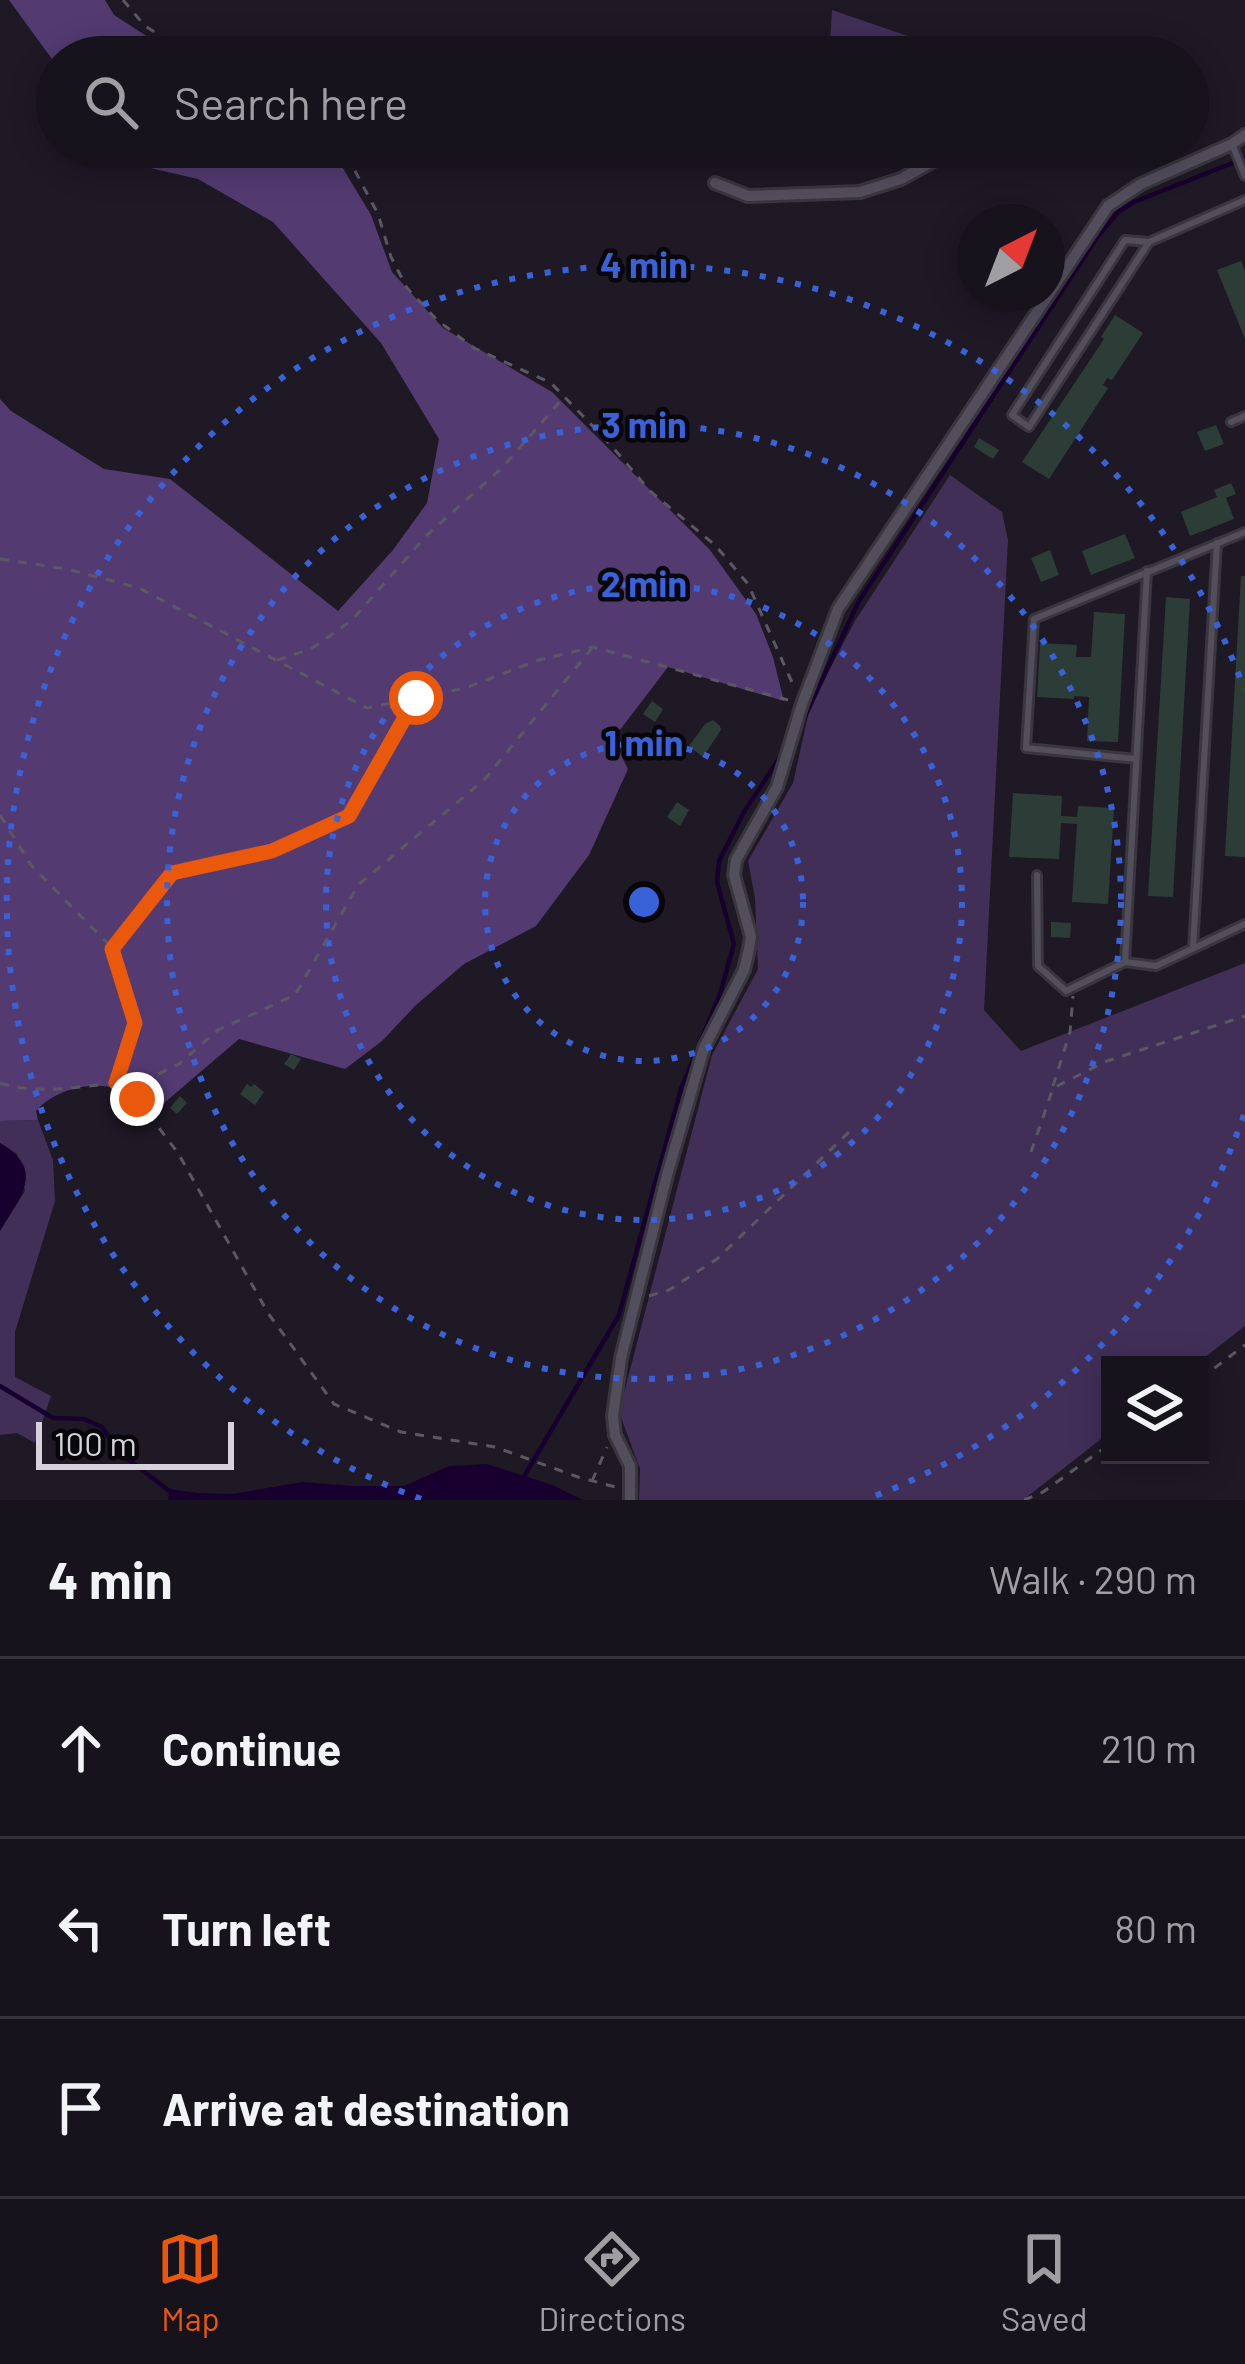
<!DOCTYPE html>
<html lang="en">
<head>
<meta charset="utf-8">
<style>
  :root { --surface:#16131c; --page:#232029; --text:#f1f3f6; --muted:#9e9ea3; --line:#35323b; --accent:#ea580c }
  body { margin:0; font-family:Barlow,sans-serif; background:var(--page); color:var(--text) }
  .controls { position:absolute; right:36px; bottom:36px; display:grid; overflow:hidden; border-radius:0px; box-shadow:0 6px 30px #0003 }
  .controls button { width:108px; height:108px; display:grid; place-items:center; padding:0; border:0; border-bottom:3px solid var(--line); background:var(--surface); color:var(--text); font:60px sans-serif }
  .compass { position:absolute; left:957px; top:204px; width:108px; height:108px; border-radius:50%; background:var(--surface); box-shadow:0 6px 30px #0003; rotate:42deg }
  .scale { position:absolute; left:36px; bottom:30px; width:198px; box-sizing:border-box; padding-left:12px; border:6px solid #d5d2db; border-top:0; font-size:33px; line-height:42px; white-space:nowrap; color:#d5d2db; -webkit-text-stroke:9px #07060a; paint-order:stroke }
  .stop { position:absolute; width:36px; height:36px; margin:-27px; border:9px solid #ea580c; border-radius:50%; background:#fff }
  .stop.end { background:#ea580c; border-color:#fff; box-shadow:0 3px 12px #0008 }
  .list { margin:0; padding:0; list-style:none }
  h2 { display:flex; justify-content:space-between; align-items:center; height:156px; margin:0; padding:0 48px; font-size:51px }
  h2 small { font-size:39px; font-weight:400; color:var(--muted) }
  .list li { display:grid; grid-template-columns:78px 1fr auto; gap:36px; align-items:center; box-sizing:border-box; height:180px; padding:0 48px; border-top:3px solid var(--line) }
  .list b { display:block; font-size:45px; white-space:nowrap }
  .list em { font-size:39px; font-style:normal; color:var(--muted) }
  .icon { flex:none; width:66px; height:66px; fill:none; stroke:currentColor; stroke-width:2; stroke-linecap:round; stroke-linejoin:round }
  .map { position:relative; flex:none; width:1245px; height:1500px; overflow:hidden }
  .search { position:absolute; background:var(--surface); box-shadow:0 6px 30px #0003; left:36px; right:36px; top:36px; height:132px; display:flex; align-items:center; gap:30px; box-sizing:border-box; padding:0 42px; border-radius:66px; color:var(--muted); font-size:45px }
  .sheet { height:696px; background:var(--surface) }
  nav { display:flex; justify-content:space-around; align-items:center; box-sizing:border-box; height:168px; border-top:3px solid var(--line); background:var(--surface); font-size:33px; color:var(--muted) }
  nav a { display:grid; justify-items:center; gap:6px }
  nav .on { color:var(--accent) }
  .map>svg:first-child { display:block }
  .green { fill:#412f58 }
  .forest { fill:#533b72 }
  .water { fill:#17002e }
  .lines { fill:none; stroke-linecap:round; stroke-linejoin:round }
  .stream { stroke:#17002e; stroke-width:4.5 }
  .building { fill:#2c3d38 }
  .service-casing { stroke:#39363f; stroke-width:12 }
  .minor-casing { stroke:#39363f; stroke-width:16 }
  .path { stroke:#5c5863; stroke-width:3; stroke-dasharray:9 9; stroke-linecap:butt }
  .service { stroke:#534e5c; stroke-width:6 }
  .minor { stroke:#534e5c; stroke-width:10 }
  .route { stroke:#ea580c; stroke-width:15 }
  .ring { fill:none; stroke:#3962d8; stroke-width:6; stroke-dasharray:6 12 }
  .centre { fill:#3962d8; stroke:#07060a; stroke-width:6 }
  .ring-label { font-size:36px; text-anchor:middle; font-weight:bold; fill:#3962d8; stroke:#07060a; stroke-width:9; stroke-linejoin:round; paint-order:stroke }
</style>
</head>
<body>
<div class="map">
<svg width="1245" height="1500" viewBox="0 0 1245 1500">
  <rect width="100%" height="100%" fill="#1e1925"/>
  <!-- green -->
  <g class="green">
    <path d="M832 10 931 44 930 57H829Z"/>
    <path d="M950 475 1002 512 1008 540 984 1010 1021 1051 1245 963V1326L1195 1365H1110V1432L1023 1500H639L640 1469 619 1412 712 1055 758 969 755 898 748 861 793 783 810 707 855 621Z"/>
    <path d="M38 1120 53 1160 55 1201 15 1332V1377L51 1396 35 1443 17 1433 0 1435V1231L25 1191 17 1154 0 1143V1121Z"/>
  </g>
  <!-- forest -->
  <g class="forest">
    <path d="M9 0H105L114 15 179 57H57V66Z"/>
    <path d="M118 147H317L341 165 371 215 392 272 443 328 552 392 710 550 756 614 773 657 784 701 668 667 613 739 628 769 589 855 536 926 464 964 416 1005 382 1041 345 1069 239 1039 149 1116C141 1107 132 1095 120 1090 92 1079 54 1090 36 1111L38 1120 0 1121V399L11 411 104 469 170 479 338 611 393 550 427 503 439 439 381 343 273 222 198 179 146 167Z"/>
  </g>
  <!-- water -->
  <g class="water">
    <path d="M0 1143C46 1170 21 1196 0 1231Z"/>
    <path d="M487 1464 552 1485 583 1500H168L170 1489 198 1493 232 1494 303 1482 354 1486H404L449 1466Z"/>
  </g>
  <g class="lines">
    <!-- stream -->
    <g class="stream">
      <path d="M800 727 859 601 1098 236 1118 212 1134 202 1245 158"/>
      <path d="M0 1386 53 1418 84 1419 102 1427 120 1453 181 1500"/>
      <path d="M522 1480 619 1315 681 1089 720 994 734 944 717 882 719 861 744 812 784 751"/>
    </g>
  </g>
  <!-- building -->
  <g class="building">
    <path d="M952 44 1020 49 1019 57H951Z"/>
    <path d="M1241 261 1245 271V339L1217 270Z"/>
    <path d="M1115 315 1143 333 1112 380 1107 378 1103 385 1108 388 1049 479 1022 462 1104 339 1101 337Z"/>
    <path d="M1216 425 1224 444 1205 451 1197 432Z"/>
    <path d="M979 438 999 450 993 459 974 447Z"/>
    <path d="M1231 483 1236 494 1226 498 1234 519 1190 536 1181 512 1217 497 1214 490Z"/>
    <path d="M1125 534 1135 558 1091 575 1082 551Z"/>
    <path d="M1050 550 1059 575 1041 582 1031 558Z"/>
    <path d="M1241 576H1245V857L1225 856Z"/>
    <path d="M1166 597 1190 599 1173 897 1148 896Z"/>
    <path d="M1094 612 1125 614 1118 742 1087 741 1089 697 1074 696V699L1037 697 1040 643 1077 645 1076 657H1091Z"/>
    <path d="M652 701 663 709 655 722 643 714Z"/>
    <path d="M713 720 720 726 721 730 703 757 689 746 705 724Z"/>
    <path d="M1013 793 1062 796 1061 816 1077 817 1078 806 1114 808 1108 904 1072 902 1077 824 1061 823 1059 859 1009 857Z"/>
    <path d="M677 802 689 810 680 826 667 817Z"/>
    <path d="M1051 922 1071 923 1070 938 1051 937Z"/>
    <path d="M291 1054 301 1059 294 1070 284 1064Z"/>
    <path d="M247 1084 251 1087 254 1084 264 1092 255 1105 240 1094Z"/>
    <path d="M180 1096 187 1103 177 1114 170 1108Z"/>
  </g>
  <g class="lines">
    <!-- service casing -->
    <g class="service-casing">
      <g id="service">
        <path d="M1232 144 1245 176"/>
        <path d="M1149 242 1029 427 1012 415 1125 240 1149 242 1245 200"/>
        <path d="M1231 422 1245 416"/>
        <path d="M1136 759 1026 748 1034 619 1245 532"/>
        <path d="M1037 875 1038 966 1066 991 1125 962 1156 966 1245 924"/>
        <path d="M1193 948 1217 543"/>
        <path d="M1125 962 1147 571"/>
      </g>
    </g>
    <!-- minor casing -->
    <g class="minor-casing">
      <g id="minor">
        <path d="M715 183 748 196 860 192 901 179 959 147"/>
        <path d="M630 1500V1466L615 1435 613 1416 621 1358 667 1175 704 1048 744 970 748 954 751 937 734 875 736 860 777 787 802 704 838 609 1108 206 1141 184 1232 144 1245 135"/>
      </g>
    </g>
    <!-- path -->
    <g class="path">
      <path d="M123 0 145 26 194 57"/>
      <path d="M328 147 354 169 378 214 391 257 407 288 437 320 474 348 551 383 610 444 650 491 715 545 748 584 795 689"/>
      <path d="M0 559 67 569 139 588 367 708 465 688 539 660 593 647 788 700"/>
      <path d="M277 660 311 649 352 620 426 536 502 468 563 398"/>
      <path d="M0 815 31 865 113 949 135 1023 116 1083 148 1079 179 1064 218 1030 295 995 358 885 484 780 593 647"/>
      <path d="M113 948 172 873 272 851 349 816 415 700"/>
      <path d="M0 1083C38 1095 77 1087 116 1083L137 1099 178 1153 268 1313 334 1404 401 1432 495 1447 578 1477 619 1488"/>
      <path d="M1053 1086 1070 1032 1073 996"/>
      <path d="M1031 1152 1053 1088 1107 1061 1245 1016"/>
      <path d="M649 1296 669 1290 717 1259 849 1132"/>
      <path d="M1200 1379 1245 1345"/>
      <path d="M592 1481 607 1447"/>
      <path d="M1024 1500 1043 1492 1110 1444"/>
    </g>
    <!-- service -->
    <use href="#service" class="service"/>
    <!-- minor -->
    <use href="#minor" class="minor"/>
  </g>
  <g class="lines">
    <!-- route -->
    <path class="route" d="M137 1099 116 1083 135 1023 112 949 172 873 272 851 349 816 416 698"/>
  </g>
  <!-- distance rings -->
  <g class="ring">
    <circle cx="644" cy="902" r="159"/>
    <circle cx="644" cy="902" r="318"/>
    <circle cx="644" cy="902" r="477"/>
    <path d="M1244 1115A637 637 0 0 1 867 1499M421 1499A637 637 0 1 1 1244 689"/>
  </g>
  <circle cx="644" cy="902" r="18" class="centre"/>
  <g class="ring-label">
    <text x="644" y="278">4 min</text>
    <text x="644" y="438">3 min</text>
    <text x="644" y="597">2 min</text>
    <text x="644" y="756">1 min</text>
  </g>
</svg>
<div class="controls">
<button><svg class="icon" aria-label="layers" viewBox="0 0 24 24"><path d="M12 4l9 5-9 5-9-5zM3 14l9 5 9-5"/></svg></button>
</div>
<svg class="compass" viewBox="-18 -18 36 36"><path d="M0-13l5 13h-10z" fill="#e53935"/><path d="M0 13l5-13h-10z" fill="#9e9ea3"/></svg>
<div class="scale">100 m</div>
<div class="stop" style="left:416px;top:698px"></div>
<div class="stop end" style="left:137px;top:1099px"></div>
<div class="search"><svg class="icon" aria-label="search" viewBox="0 0 24 24"><circle cx="10" cy="10" r="6"/><path d="M15 15l6 6"/></svg>Search here</div>
</div>
<section class="sheet">
<h2>4 min<small>Walk · 290 m</small></h2>
<ul class="list">
<li><svg class="icon" aria-label="ahead" viewBox="0 0 24 24"><path d="M12 20V5M6 11l6-6 6 6"/></svg><div><b>Continue</b></div><em>210 m</em></li>
<li><svg class="icon" aria-label="left" viewBox="0 0 24 24"><path d="M17 20v-9H6M10 6l-5 5 5 5"/></svg><div><b>Turn left</b></div><em>80 m</em></li>
<li><svg class="icon" aria-label="arrive" viewBox="0 0 24 24"><path d="M6 21V4h12l-3 4 3 4H6"/></svg><div><b>Arrive at destination</b></div></li>
</ul>
</section>
<nav>
<a class="on"><svg class="icon" aria-label="map" viewBox="0 0 24 24"><path d="M3 6l6-2 6 2 6-2v14l-6 2-6-2-6 2zM9 4v14M15 6v14"/></svg>Map</a>
<a><svg class="icon" aria-label="directions" viewBox="0 0 24 24"><path d="M12 3l9 9-9 9-9-9zM9 14v-3h6M13 9l2 2-2 2"/></svg>Directions</a>
<a><svg class="icon" aria-label="saved" viewBox="0 0 24 24"><path d="M7 4h10v16l-5-4-5 4z"/></svg>Saved</a>
</nav>
</body>
</html>
